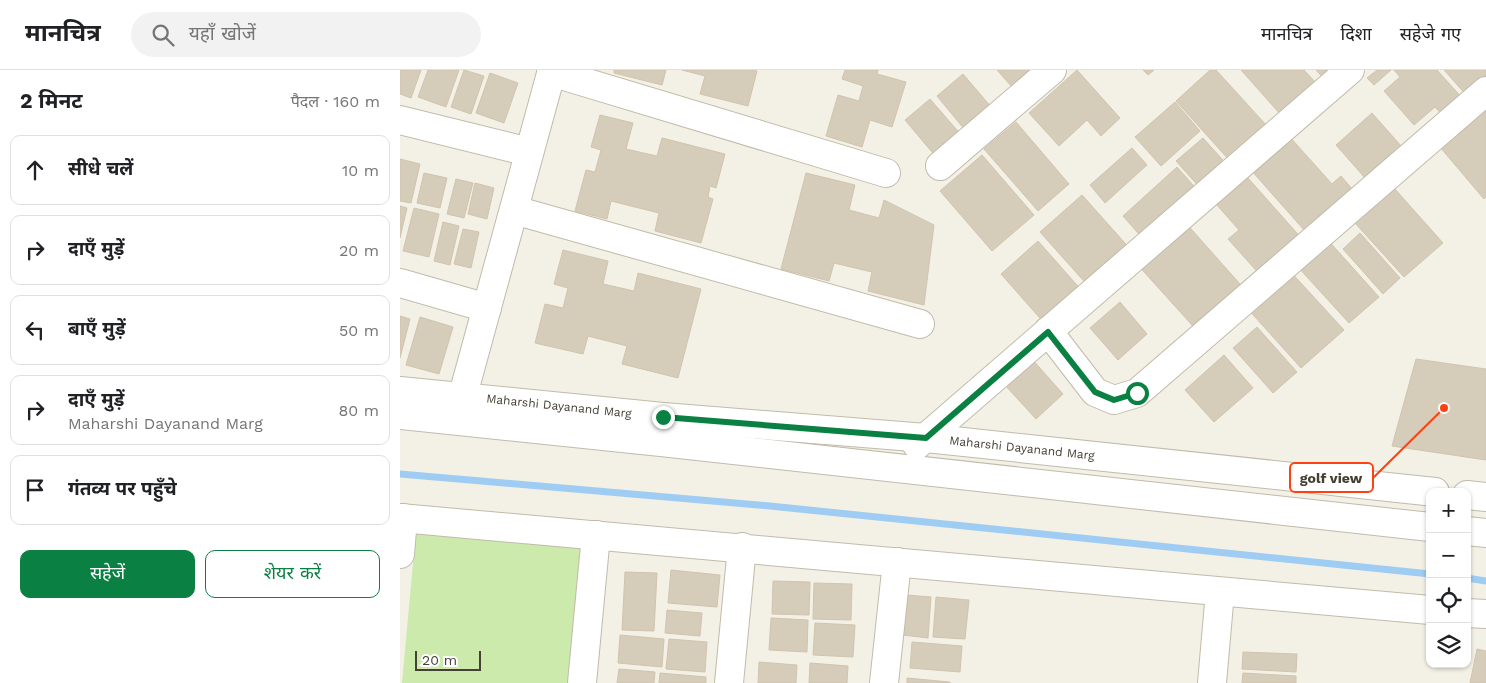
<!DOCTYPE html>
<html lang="hi">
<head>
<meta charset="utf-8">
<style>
  :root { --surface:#fff; --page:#f2f2f2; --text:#202124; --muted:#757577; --line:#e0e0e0; --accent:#0b8043 }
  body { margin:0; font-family:"Work Sans","Noto Sans Devanagari",sans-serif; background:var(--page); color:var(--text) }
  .controls { position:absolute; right:15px; bottom:15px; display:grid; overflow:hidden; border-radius:10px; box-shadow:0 1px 4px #0004 }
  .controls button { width:45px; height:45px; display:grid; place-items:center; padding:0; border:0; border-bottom:1px solid var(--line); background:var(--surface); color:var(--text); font:25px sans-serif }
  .scale { position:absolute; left:15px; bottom:12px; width:66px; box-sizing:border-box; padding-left:5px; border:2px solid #464034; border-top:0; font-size:14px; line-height:18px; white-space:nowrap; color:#464034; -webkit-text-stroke:4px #fff; paint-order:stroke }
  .stop { position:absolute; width:15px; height:15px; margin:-11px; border:4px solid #0b8043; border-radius:50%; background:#fff }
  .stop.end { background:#0b8043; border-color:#fff; box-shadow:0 1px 5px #0008 }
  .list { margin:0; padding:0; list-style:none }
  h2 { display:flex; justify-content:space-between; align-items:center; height:65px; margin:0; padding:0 20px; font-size:21px }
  h2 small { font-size:16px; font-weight:400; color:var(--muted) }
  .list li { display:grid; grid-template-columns:32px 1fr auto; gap:15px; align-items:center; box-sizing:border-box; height:70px; margin:0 10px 10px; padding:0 10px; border:1px solid var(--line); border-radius:10px }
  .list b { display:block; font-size:19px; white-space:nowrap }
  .list p { margin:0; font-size:16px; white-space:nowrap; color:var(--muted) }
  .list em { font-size:16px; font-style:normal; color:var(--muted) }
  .actions { display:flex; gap:10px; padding:15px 20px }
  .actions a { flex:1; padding:11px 0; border:1px solid var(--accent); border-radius:10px; text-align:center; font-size:18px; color:var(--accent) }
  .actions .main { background:var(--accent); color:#fff }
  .icon { flex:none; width:28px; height:28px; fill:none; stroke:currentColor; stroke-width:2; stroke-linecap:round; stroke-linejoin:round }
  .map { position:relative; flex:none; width:1086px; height:613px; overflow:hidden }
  header { display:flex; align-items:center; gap:30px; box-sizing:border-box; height:70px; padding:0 25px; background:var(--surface); border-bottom:1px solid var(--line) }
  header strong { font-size:24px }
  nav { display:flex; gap:28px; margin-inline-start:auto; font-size:18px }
  .search { width:350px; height:45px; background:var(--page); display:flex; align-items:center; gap:12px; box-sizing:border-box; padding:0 18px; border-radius:28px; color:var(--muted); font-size:19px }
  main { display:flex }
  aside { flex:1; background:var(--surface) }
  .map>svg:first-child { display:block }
  .green { fill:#cbeaac }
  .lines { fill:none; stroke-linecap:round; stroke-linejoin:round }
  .stream { stroke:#9eccf3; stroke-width:7 }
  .building { fill:#d6ccba; stroke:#d1c4ad }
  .minor-casing { stroke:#c2bbaa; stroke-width:30 }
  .minor { stroke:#fff; stroke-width:28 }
  .route { stroke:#0b8043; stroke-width:6 }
  .labels { text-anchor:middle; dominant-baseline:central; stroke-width:4.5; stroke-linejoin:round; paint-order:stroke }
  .street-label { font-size:12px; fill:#464034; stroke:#fff }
  .leader { fill:none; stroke:#ff4011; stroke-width:2 }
  .callout-dot { fill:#ff4011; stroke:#fff; stroke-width:2 }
  .callout { fill:#fff; stroke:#ff4011; stroke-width:2 }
  .callout-label { font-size:14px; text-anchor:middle; font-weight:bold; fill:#464034 }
</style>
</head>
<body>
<header>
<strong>मानचित्र</strong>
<div class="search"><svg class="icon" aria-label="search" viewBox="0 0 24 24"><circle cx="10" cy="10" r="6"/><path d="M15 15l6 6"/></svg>यहाँ खोजें</div>
<nav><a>मानचित्र</a><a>दिशा</a><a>सहेजे गए</a></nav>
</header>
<main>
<aside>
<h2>2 मिनट<small>पैदल · 160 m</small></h2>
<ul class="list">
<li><svg class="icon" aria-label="ahead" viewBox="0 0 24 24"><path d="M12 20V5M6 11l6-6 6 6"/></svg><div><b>सीधे चलें</b></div><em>10 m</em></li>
<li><svg class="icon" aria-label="right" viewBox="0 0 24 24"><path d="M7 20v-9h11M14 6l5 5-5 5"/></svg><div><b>दाएँ मुड़ें</b></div><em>20 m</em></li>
<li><svg class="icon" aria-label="left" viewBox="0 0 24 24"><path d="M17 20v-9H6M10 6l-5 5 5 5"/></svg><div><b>बाएँ मुड़ें</b></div><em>50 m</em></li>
<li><svg class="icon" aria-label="right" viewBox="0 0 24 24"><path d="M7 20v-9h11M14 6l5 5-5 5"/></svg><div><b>दाएँ मुड़ें</b><p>Maharshi Dayanand Marg</p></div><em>80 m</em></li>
<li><svg class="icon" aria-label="arrive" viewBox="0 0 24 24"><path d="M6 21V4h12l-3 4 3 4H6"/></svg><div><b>गंतव्य पर पहुँचे</b></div></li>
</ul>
<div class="actions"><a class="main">सहेजें</a><a>शेयर करें</a></div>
</aside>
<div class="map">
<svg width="1086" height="613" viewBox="0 0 1086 613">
  <rect width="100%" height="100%" fill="#f3f0e5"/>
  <!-- green -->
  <path class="green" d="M16 461 185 476 172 613H2Z"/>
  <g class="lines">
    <!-- stream -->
    <g class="stream">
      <path d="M0 404 370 436 1030 504"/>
      <path d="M1067 508 1086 511"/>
    </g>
  </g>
  <!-- building -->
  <g class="building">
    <path d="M0 0H21L11 28 0 24Z"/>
    <path d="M28 0H59L46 37 18 27Z"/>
    <path d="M64 0 84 6 71 44 51 37Z"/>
    <path d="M214 0H266L262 15 214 3Z"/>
    <path d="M282 0H352L357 1 348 36 300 24 305 6Z"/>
    <path d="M445 0H478L477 4 506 12 492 57 470 50 462 77 426 66 438 25 459 31 463 16 442 9Z"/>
    <path d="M597 0H632L612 17Z"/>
    <path d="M677 0 720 48 701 66 687 50 659 76 629 43Z"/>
    <path d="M743 0H754L748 5Z"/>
    <path d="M810 0H816L868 57 830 91 776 31Z"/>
    <path d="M841 0H904L917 14 881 45Z"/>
    <path d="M916 0H937L925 10Z"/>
    <path d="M977 0H991L974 15 967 8Z"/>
    <path d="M994 0H1037L1064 30 1045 48 1035 37 1014 55 984 21 1000 7Z"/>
    <path d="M1044 0H1086V11L1068 27Z"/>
    <path d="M90 3 118 13 104 53 76 43Z"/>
    <path d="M563 4 592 38 565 60 537 26Z"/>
    <path d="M1086 27V127L1084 129 1034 70Z"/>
    <path d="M530 29 562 66 537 88 505 50Z"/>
    <path d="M775 32 800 61 761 96 735 67Z"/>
    <path d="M972 43 1009 85 973 117 936 75Z"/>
    <path d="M200 45 233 53 226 79 257 86 262 68 325 84 316 118 310 116 308 127 313 129 301 173 255 161 259 143 211 131 207 149 175 141 186 100 195 102 201 80 191 77Z"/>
    <path d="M616 52 669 114 638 141 584 79Z"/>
    <path d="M888 65 932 114 941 106 959 127 912 169 850 99Z"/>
    <path d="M803 68 829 97 802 120 776 91Z"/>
    <path d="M732 78 747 95 705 133 690 115Z"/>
    <path d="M582 85 634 145 592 181 540 121Z"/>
    <path d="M0 89 20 94 11 133 0 131Z"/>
    <path d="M777 97 800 123 745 171 723 146Z"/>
    <path d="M840 99 903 170 862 207 828 169 839 160 809 126Z"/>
    <path d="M24 103 47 108 40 138 17 133Z"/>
    <path d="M406 103 455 115 449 140 479 148 484 130 534 155 524 235 468 221 472 202 434 193 429 211 381 199Z"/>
    <path d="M56 109 73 113 64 148 47 144Z"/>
    <path d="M75 113 94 118 87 149 68 144Z"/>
    <path d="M994 118 1043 173 1004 207 955 153Z"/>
    <path d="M682 125 732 181 690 218 640 162Z"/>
    <path d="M0 136 7 138 0 168Z"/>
    <path d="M14 138 39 144 29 187 3 181Z"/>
    <path d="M784 151 848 223 801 265 736 193Z"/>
    <path d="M43 152 59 156 50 195 34 191Z"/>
    <path d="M63 159 79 162 71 198 54 194Z"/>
    <path d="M960 163 1000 208 983 224 943 179Z"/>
    <path d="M927 169 979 227 949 253 897 196Z"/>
    <path d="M638 171 683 222 646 255 601 204Z"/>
    <path d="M163 180 208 191 203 214 234 221 238 203 301 219 278 308 222 294 227 276 188 266 183 284 135 273 145 234 163 238 168 218 154 214Z"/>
    <path d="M888 199 944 260 901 298 846 237Z"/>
    <path d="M720 232 747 264 718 290 690 258Z"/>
    <path d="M0 246 10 249 0 288Z"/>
    <path d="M20 247 53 257 39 304 6 295Z"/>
    <path d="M857 257 897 302 873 323 833 278Z"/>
    <path d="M824 285 853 318 814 352 785 320Z"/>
    <path d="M631 288 663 324 636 349 603 313Z"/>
    <path d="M1016 289 1086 299V390L992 376Z"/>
    <path d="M271 500 320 505 317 537 268 533Z"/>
    <path d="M225 502 257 503 254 561 222 560Z"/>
    <path d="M373 511 410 512 409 545 372 544Z"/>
    <path d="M414 513 452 514 451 550 413 549Z"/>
    <path d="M506 525 531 527 528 568 503 565Z"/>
    <path d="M536 527 569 530 565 569 533 567Z"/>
    <path d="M267 540 302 543 300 566 265 563Z"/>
    <path d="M371 548 408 550 407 582 369 580Z"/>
    <path d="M415 553 455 555 453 587 413 585Z"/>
    <path d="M220 565 264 569 262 597 218 593Z"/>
    <path d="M269 569 307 572 305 602 266 599Z"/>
    <path d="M512 572 562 576 560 602 510 598Z"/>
    <path d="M1077 579 1086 581V613H1070Z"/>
    <path d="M843 582 897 584 896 602 842 599Z"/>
    <path d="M359 592 397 595 396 613H358Z"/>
    <path d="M410 593 448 596 447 613H409Z"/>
    <path d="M219 599 255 602 254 613H217Z"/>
    <path d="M260 603 306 607V613H259Z"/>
    <path d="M843 603 896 606V613H842Z"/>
    <path d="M507 608 550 612V613H507Z"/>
  </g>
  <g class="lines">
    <!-- minor casing -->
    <g class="minor-casing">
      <g id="minor">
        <path d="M151 2 486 103"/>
        <path d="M0 50 129 82"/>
        <path d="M540 96 652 0"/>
        <path d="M114 140 520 254"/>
        <path d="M0 213 87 238"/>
        <path d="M648 261 695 322 714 330 737 323 1086 21"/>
        <path d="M0 321 263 347 526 368 1035 422"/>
        <path d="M58 343 152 0"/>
        <path d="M0 345 261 372 1030 457"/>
        <path d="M517 375 950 0"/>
        <path d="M1067 425 1086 427"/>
        <path d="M0 448C343 477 686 512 1030 540"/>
        <path d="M1067 461 1086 463"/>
        <path d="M0 484 3 448"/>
        <path d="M1067 543 1086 544"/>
        <path d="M182 613 196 465"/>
        <path d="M329 613 342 477"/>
        <path d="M484 613 497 492"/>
        <path d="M812 613 820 522"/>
      </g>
    </g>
    <!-- minor -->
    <use href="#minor" class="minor"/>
  </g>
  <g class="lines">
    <!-- route -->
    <path class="route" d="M263 347 526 368 648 262 695 322 714 330 737 323"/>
  </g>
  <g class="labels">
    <!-- street labels -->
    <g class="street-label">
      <text transform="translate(159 336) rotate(6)">Maharshi Dayanand Marg</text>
      <text transform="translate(622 378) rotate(6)">Maharshi Dayanand Marg</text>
    </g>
  </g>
  <!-- callouts -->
  <path class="leader" d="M1044 338L973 408"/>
  <circle class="callout-dot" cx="1044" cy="338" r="5"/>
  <rect class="callout" x="890" y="393" width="83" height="29" rx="5"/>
  <g class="callout-label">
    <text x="931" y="413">golf view</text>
  </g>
</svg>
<div class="controls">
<button>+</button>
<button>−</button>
<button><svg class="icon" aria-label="locate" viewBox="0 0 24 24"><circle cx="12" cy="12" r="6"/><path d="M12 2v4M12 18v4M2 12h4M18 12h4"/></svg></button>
<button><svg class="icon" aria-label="layers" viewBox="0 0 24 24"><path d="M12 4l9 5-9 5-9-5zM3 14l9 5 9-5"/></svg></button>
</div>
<div class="scale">20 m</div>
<div class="stop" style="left:737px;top:323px"></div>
<div class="stop end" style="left:263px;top:347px"></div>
</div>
</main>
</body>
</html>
